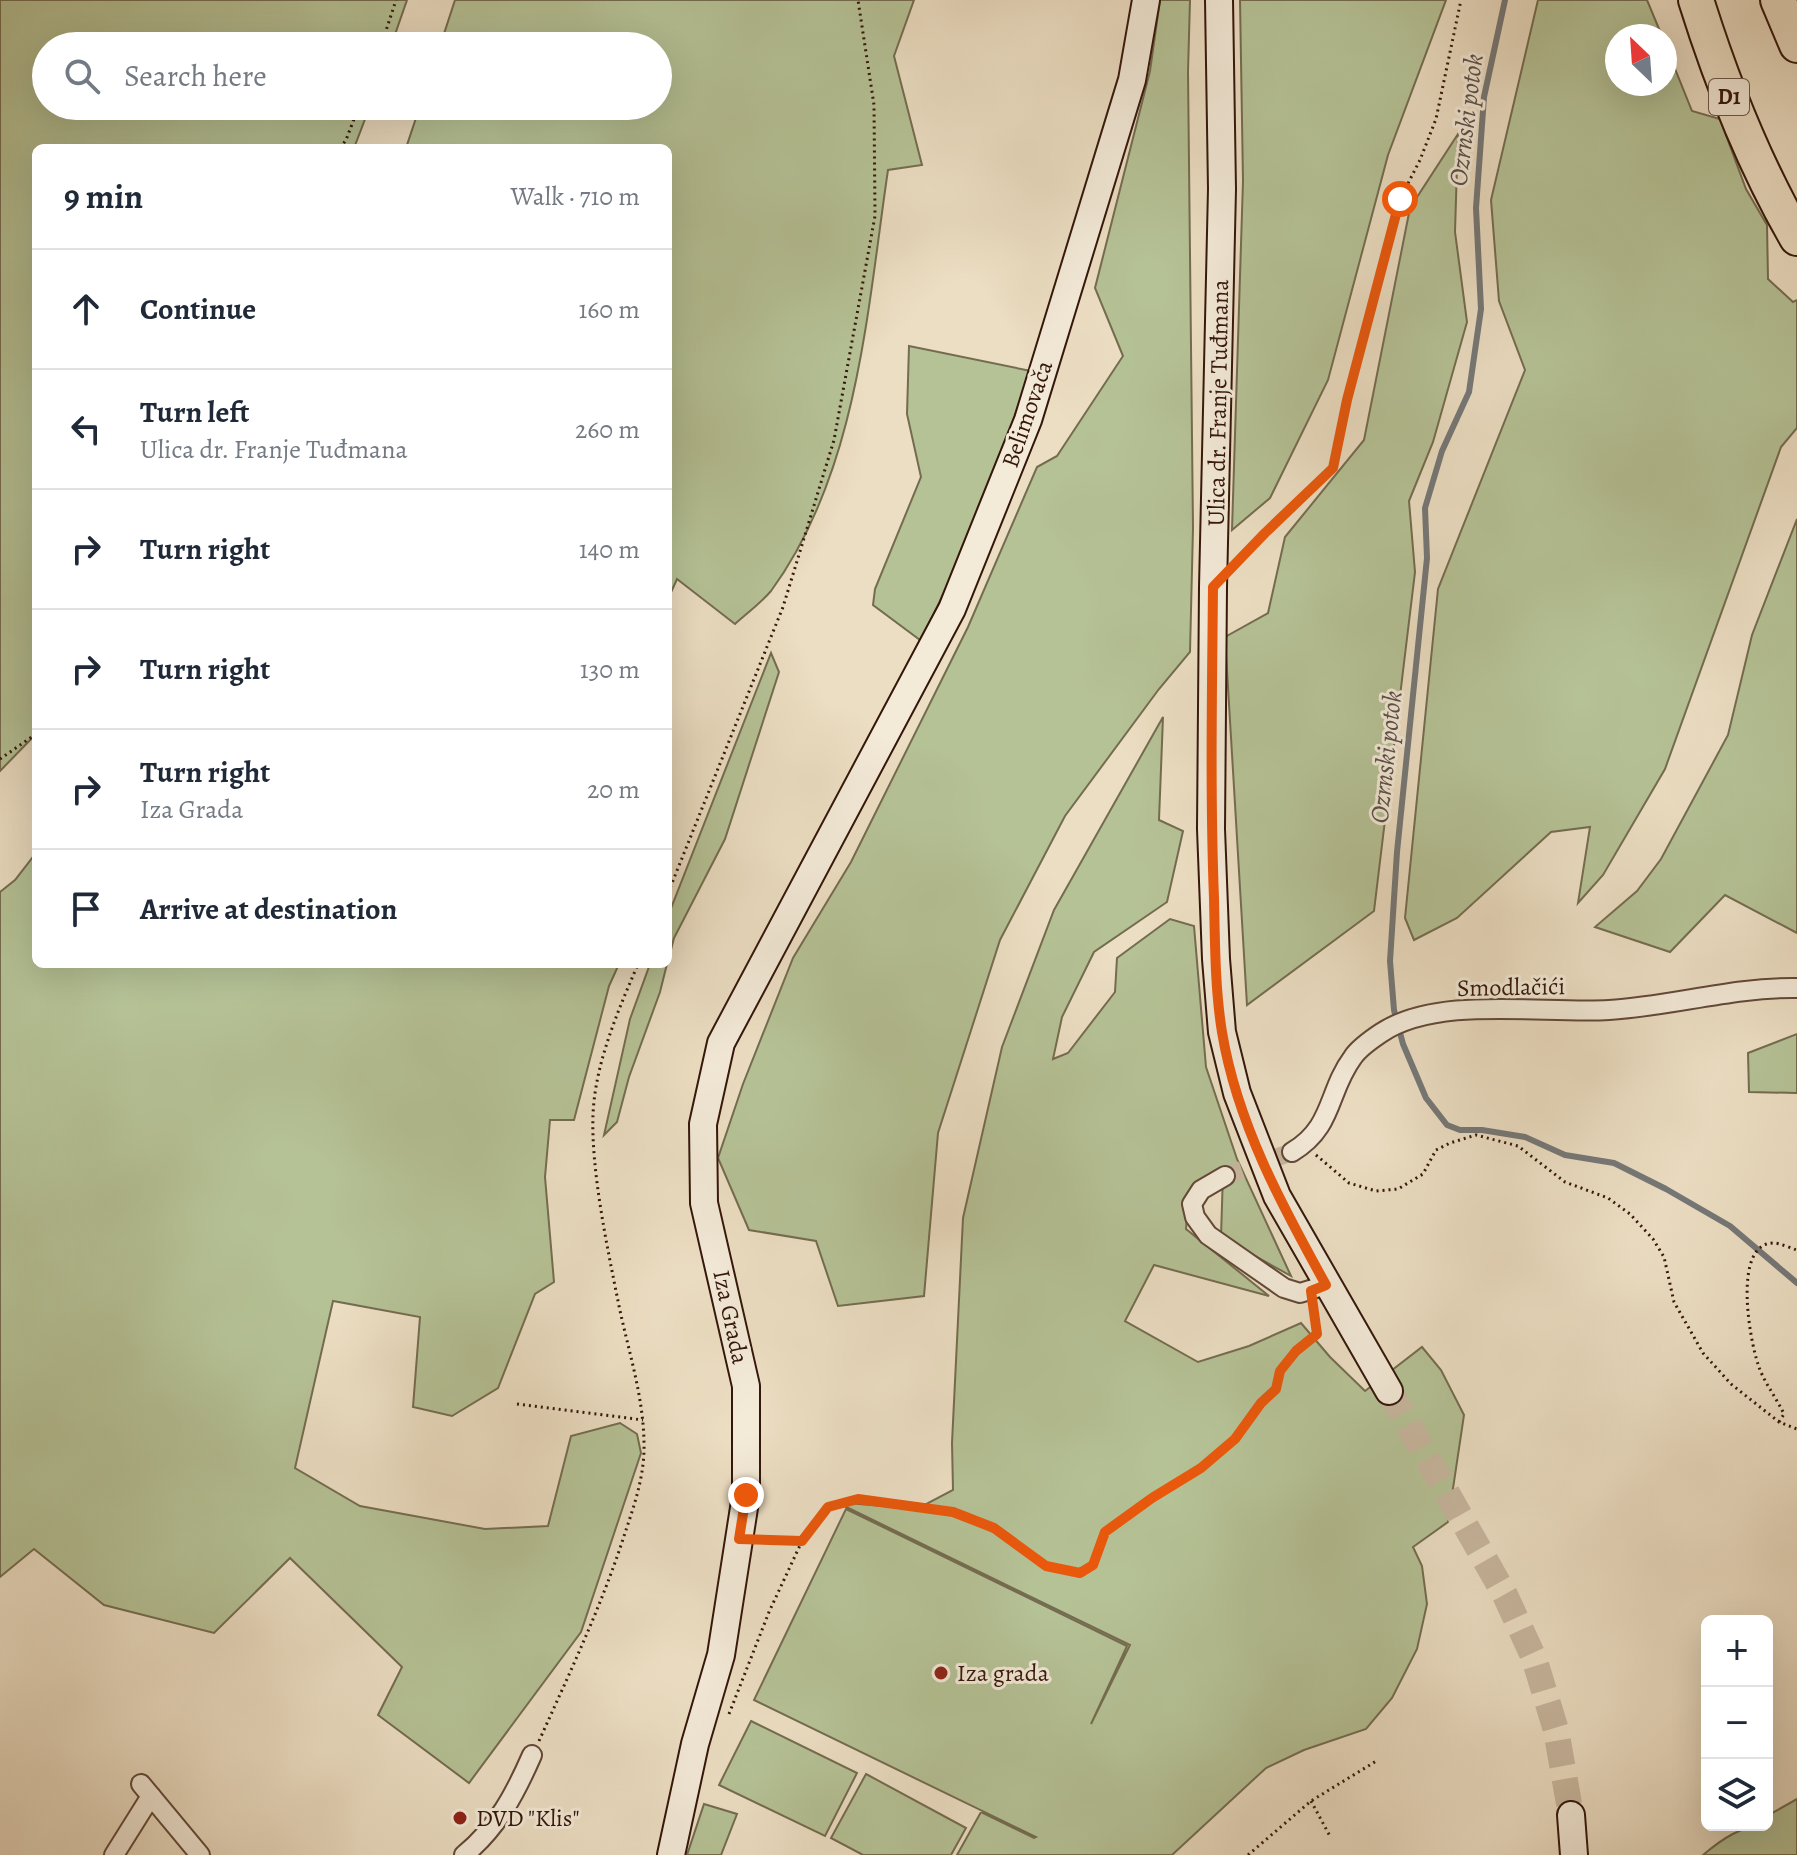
<!DOCTYPE html>
<html lang="en">
<head>
<meta charset="utf-8">
<style>
  :root { --surface:#fff; --page:#f2f2f3; --text:#1f2937; --muted:#747a83; --line:#e0e1e3 }
  body { margin:0; font-family:Alegreya,serif; background:var(--page); color:var(--text) }
  .controls { position:absolute; right:24px; bottom:24px; display:grid; overflow:hidden; border-radius:12px; box-shadow:0 8px 32px #0002 }
  .controls button { width:72px; height:72px; display:grid; place-items:center; padding:0; border:0; border-bottom:2px solid var(--line); background:var(--surface); color:var(--text); font:40px sans-serif }
  .compass { position:absolute; left:1605px; top:24px; width:72px; height:72px; border-radius:50%; background:var(--surface); box-shadow:0 8px 32px #0002; rotate:335deg }
  .stop { position:absolute; width:24px; height:24px; margin:-18px; border:6px solid #ea580c; border-radius:50%; background:#fff }
  .stop.end { background:#ea580c; border-color:#fff; box-shadow:0 2px 8px #0008 }
  .list { margin:0; padding:0; list-style:none }
  h2 { display:flex; justify-content:space-between; align-items:center; height:104px; margin:0; padding:0 32px; font-size:34px }
  h2 small { font-size:26px; font-weight:400; color:var(--muted) }
  .list li { display:grid; grid-template-columns:52px 1fr auto; gap:24px; align-items:center; box-sizing:border-box; height:120px; padding:0 32px; border-top:2px solid var(--line) }
  .list b { display:block; font-size:30px; white-space:nowrap }
  .list p { margin:0; font-size:26px; white-space:nowrap; color:var(--muted) }
  .list em { font-size:26px; font-style:normal; color:var(--muted) }
  .icon { flex:none; width:44px; height:44px; fill:none; stroke:currentColor; stroke-width:2; stroke-linecap:round; stroke-linejoin:round }
  .map { position:relative; flex:none; width:1797px; height:1855px; overflow:hidden }
  .search { position:absolute; background:var(--surface); box-shadow:0 8px 32px #0002; left:32px; top:32px; width:640px; height:88px; display:flex; align-items:center; gap:20px; box-sizing:border-box; padding:0 28px; border-radius:44px; color:var(--muted); font-size:30px }
  .panel { position:absolute; background:var(--surface); box-shadow:0 8px 32px #0002; left:32px; top:144px; width:640px; height:824px; border-radius:12px }
  .map>svg:first-child { display:block }
  .green { fill:#b5c296; stroke:#746c50; stroke-width:2 }
  .lines { fill:none; stroke-linecap:round; stroke-linejoin:round }
  .stream { stroke:#757878; stroke-width:6 }
  .street-tunnel { stroke:#c7b69e; stroke-width:18; stroke-dasharray:18 9; stroke-linecap:butt }
  .secondary-tunnel { stroke:#c7b69e; stroke-width:26; stroke-dasharray:26 13; stroke-linecap:butt }
  .street-casing { stroke:#624839; stroke-width:22 }
  .secondary-casing { stroke:#34160b; stroke-width:30 }
  .highway-casing { stroke:#34160b; stroke-width:38 }
  .path { stroke:#34160b; stroke-width:3; stroke-dasharray:2 4; stroke-linecap:butt }
  .street { stroke:#f3ead8; stroke-width:18 }
  .secondary { stroke:#f3ead8; stroke-width:26 }
  .highway { stroke:#ecdec3; stroke-width:34 }
  .route { stroke:#ea580c; stroke-width:10 }
  .poi-dot { fill:#8f2418; stroke:#f3ead8; stroke-width:3 }
  .labels { text-anchor:middle; dominant-baseline:central; stroke-width:6; stroke-linejoin:round; paint-order:stroke }
  .shield { fill:#f3ead8; stroke:#6d5648; stroke-width:2 }
  .shield-label { font-size:22px; font-weight:bold; fill:#34160b }
  .street-label { font-size:24px; fill:#34160b; stroke:#f3ead8 }
  .poi-label { font-size:24px; fill:#34160b; stroke:#f3ead8; text-anchor:start }
  .water-label { font-size:26px; font-style:italic; fill:#5a4f4a; stroke:#f3ead8 }
</style>
</head>
<body>
<div class="map">
<svg width="1797" height="1855" viewBox="0 0 1797 1855">
  <rect width="100%" height="100%" fill="#ecdec3"/>
  <filter id="stains"><feTurbulence type="fractalNoise" baseFrequency=".0025" numOctaves="4"/><feColorMatrix values="0 0 0 0 .2 0 0 0 0 .09 0 0 0 0 .02 0 0 0 .5 -.17"/></filter>
  <radialGradient id="worn" r=".72"><stop offset=".6" stop-color="#630" stop-opacity="0"/><stop offset="1" stop-color="#630" stop-opacity=".3"/></radialGradient>
  <!-- green -->
  <g class="green">
    <path d="M0 0H407L391 46H46V106H370L354 148H36V734L0 771Z"/>
    <path d="M455 0H914L894 56 922 165 888 170C867 311 858 472 771 591 761 603 746 614 735 624L677 579 668 599V148H406L420 106H658V46H440Z"/>
    <path d="M1160 0H1190L1188 72 1193 528 1190 652 1159 689 1065 816 1000 940 938 1133 924 1296 838 1306 816 1241 749 1230 718 1158 743 1084 793 958 851 862 968 627 1037 467 1057 456 1123 356 1095 288 1150 71Z"/>
    <path d="M1240 0H1446L1388 155 1328 380 1270 498 1232 530 1243 181Z"/>
    <path d="M1538 0H1647L1662 36H1617V84H1665V44L1692 111 1720 119 1746 189 1767 225 1768 279 1793 302 1797 300V428L1781 447 1665 769 1603 875 1578 903 1590 827 1551 832 1457 918 1414 940 1405 918 1438 589 1525 370 1499 301 1491 200Z"/>
    <path d="M1458 134 1455 232 1467 322 1433 442 1409 501 1415 572 1374 911 1247 1005 1225 637 1268 613 1285 537 1364 440 1410 208Z"/>
    <path d="M909 346 1031 371C999 459 965 558 920 640L873 605 875 589 921 477 907 414Z"/>
    <path d="M1797 519V933L1725 895 1670 952 1595 927 1637 891 1661 859 1728 735 1752 635Z"/>
    <path d="M771 653 779 672 725 839 674 938 668 961V916Z"/>
    <path d="M1163 717 1159 820 1183 831 1167 902 1094 952 1062 1017 1053 1059 1068 1053 1115 992 1117 958 1170 919 1194 926 1206 1067 1237 1159 1291 1276 1221 1237 1223 1173 1188 1204 1186 1229 1269 1296 1154 1265 1125 1321 1198 1362 1249 1346 1301 1323 1330 1357 1365 1391 1422 1347 1441 1370 1464 1415 1448 1522 1413 1547 1422 1566 1427 1604 1417 1649 1392 1698 1366 1729 1304 1750 1266 1768 1172 1855H957L981 1812 1034 1838 1036 1837 754 1700 846 1509 1127 1646 1091 1724 1130 1645 836 1502 917 1509 953 1490 952 1443 963 1218 1002 1047 1054 910Z"/>
    <path d="M36 853V964H244L245 967 288 964H619L609 986 574 1120H550L545 1177 554 1282 535 1294 498 1388 452 1416 413 1407 420 1317 333 1301 295 1468 360 1506 485 1529 548 1526 571 1436 620 1423 637 1434 641 1453 581 1632 469 1783 378 1715 402 1667 290 1558 214 1633 104 1605 34 1549 0 1577V892L15 880Z"/>
    <path d="M650 964H667L660 992 629 1077 617 1122 604 1135 630 1019Z"/>
    <path d="M1797 1034V1093L1749 1092 1748 1053Z"/>
    <path d="M751 1721 857 1773 825 1836 719 1785Z"/>
    <path d="M866 1774 966 1828 951 1855H863L831 1838Z"/>
    <path d="M1797 1799V1855H1703C1722 1839 1742 1825 1767 1825V1816Z"/>
    <path d="M704 1804 737 1814 721 1855H687Z"/>
  </g>
  <g class="lines">
    <!-- stream -->
    <path class="stream" d="M1505 0 1484 97 1476 208 1481 309 1469 392 1442 451 1425 508 1427 558 1397 852 1390 961 1394 1010 1403 1044 1426 1098 1447 1125 1460 1130H1482L1525 1137 1565 1155 1614 1163 1666 1189 1730 1226 1797 1283"/>
    <!-- street-tunnel -->
    <path class="street-tunnel" d="M1225 1176 1292 1152"/>
    <!-- secondary-tunnel -->
    <path class="secondary-tunnel" d="M1389 1391 1505 1595 1534 1658 1556 1730 1571 1815"/>
    <!-- street casing -->
    <g class="street-casing">
      <g id="street">
        <path d="M1292 1152C1334 1127 1327 1092 1353 1057 1359 1048 1372 1039 1381 1033 1438 995 1542 1014 1609 1010 1672 1006 1734 987 1797 988"/>
        <path d="M1225 1176 1201 1190 1192 1204 1195 1217 1208 1235 1284 1288 1300 1293 1326 1285"/>
        <path d="M141 1784 200 1855"/>
        <path d="M114 1855 151 1796"/>
        <path d="M464 1855C497 1828 515 1794 532 1755"/>
      </g>
    </g>
    <!-- secondary casing -->
    <g class="secondary-casing">
      <g id="secondary">
        <path d="M1219 0 1222 189 1213 587 1211 829 1216 959 1222 1032 1237 1093 1277 1196 1389 1391"/>
        <path d="M1571 1815 1574 1855"/>
        <path d="M671 1855 695 1744 721 1655 746 1495V1386L704 1203 703 1124 721 1043 952 609 1028 420 1132 80 1146 0"/>
      </g>
    </g>
    <!-- highway casing -->
    <g class="highway-casing">
      <g id="highway">
        <path d="M1696 0C1722 83 1753 162 1797 238"/>
        <path d="M1778 0 1797 45"/>
      </g>
    </g>
    <!-- path -->
    <g class="path">
      <path d="M381 46 396 0"/>
      <path d="M340 148 346 140 359 106"/>
      <path d="M1235 564 1333 468 1347 400 1400 199 1420 160 1436 119 1461 0"/>
      <path d="M0 759 36 734"/>
      <path d="M668 893 783 607 834 440 875 216 874 105 858 0"/>
      <path d="M1316 1155 1349 1183 1376 1191 1398 1189 1423 1174 1436 1150 1450 1143 1476 1135 1518 1146 1565 1182 1608 1198 1630 1214 1653 1239 1664 1257 1674 1302 1703 1353 1731 1384 1779 1422 1797 1429"/>
      <path d="M517 1404 643 1420"/>
      <path d="M1779 1422 1784 1414C1776 1397 1763 1381 1758 1364 1750 1341 1732 1244 1773 1243 1780 1243 1790 1248 1797 1250"/>
      <path d="M762 1541H802L828 1507 858 1499 953 1512 994 1528 1046 1566 1080 1573 1093 1565 1105 1532 1152 1498 1201 1468 1235 1439 1261 1403 1276 1389 1280 1371 1296 1351 1317 1334 1314 1306"/>
      <path d="M729 1714 769 1612 802 1541"/>
      <path d="M539 1741C570 1672 602 1605 625 1533 634 1506 643 1480 644 1451 645 1399 628 1351 618 1301 607 1246 591 1170 593 1115 595 1063 618 1011 638 964"/>
      <path d="M1311 1801 1331 1838"/>
      <path d="M1248 1855 1311 1801 1378 1760"/>
    </g>
    <!-- street -->
    <use href="#street" class="street"/>
    <!-- secondary -->
    <use href="#secondary" class="secondary"/>
    <!-- highway -->
    <use href="#highway" class="highway"/>
  </g>
  <g class="lines">
    <!-- route -->
    <path class="route" d="M746 1495 739 1539 802 1541 828 1507 858 1499 953 1512 994 1528 1046 1566 1080 1573 1093 1565 1105 1532 1152 1498 1201 1468 1235 1439 1261 1403 1276 1389 1280 1371 1296 1351 1317 1334 1311 1291 1326 1285C1282 1206 1237 1123 1222 1032 1215 989 1215 943 1214 898 1210 795 1212 691 1213 587L1265 533 1333 468 1347 400 1400 199"/>
  </g>
  <!-- markers -->
  <g class="poi-dot">
    <circle cx="941" cy="1673" r="8"/>
    <circle cx="460" cy="1818" r="8"/>
  </g>
  <g class="labels">
    <!-- shield labels -->
    <rect class="shield" x="1709" y="79" width="40" height="36" rx="6"/>
    <g class="shield-label">
      <text x="1729" y="97">D1</text>
    </g>
    <!-- street labels -->
    <g class="street-label">
      <text transform="translate(1218 403) rotate(-89)">Ulica dr. Franje Tuđmana</text>
      <text transform="translate(1027 414) rotate(-71)">Belimovača</text>
      <text transform="translate(1511 987) rotate(-1)">Smodlačići</text>
      <text transform="translate(731 1317) rotate(78)">Iza Grada</text>
    </g>
    <!-- poi labels -->
    <g class="poi-label">
      <text x="957" y="1673">Iza grada</text>
      <text x="476" y="1818">DVD "Klis"</text>
    </g>
    <!-- water labels -->
    <g class="water-label">
      <text transform="translate(1466 120) rotate(-83)">Ozrnski potok</text>
      <text transform="translate(1386 757) rotate(-84)">Ozrnski potok</text>
    </g>
  </g>
  <rect width="100%" height="100%" filter="url(#stains)"/>
  <rect width="100%" height="100%" fill="url(#worn)"/>
</svg>
<div class="controls">
<button>+</button>
<button>−</button>
<button><svg class="icon" aria-label="layers" viewBox="0 0 24 24"><path d="M12 4l9 5-9 5-9-5zM3 14l9 5 9-5"/></svg></button>
</div>
<svg class="compass" viewBox="-18 -18 36 36"><path d="M0-13l5 13h-10z" fill="#e53935"/><path d="M0 13l5-13h-10z" fill="#747a83"/></svg>
<div class="stop" style="left:1400px;top:199px"></div>
<div class="stop end" style="left:746px;top:1495px"></div>
<div class="search"><svg class="icon" aria-label="search" viewBox="0 0 24 24"><circle cx="10" cy="10" r="6"/><path d="M15 15l6 6"/></svg>Search here</div>
<section class="panel">
<h2>9 min<small>Walk · 710 m</small></h2>
<ul class="list">
<li><svg class="icon" aria-label="ahead" viewBox="0 0 24 24"><path d="M12 20V5M6 11l6-6 6 6"/></svg><div><b>Continue</b></div><em>160 m</em></li>
<li><svg class="icon" aria-label="left" viewBox="0 0 24 24"><path d="M17 20v-9H6M10 6l-5 5 5 5"/></svg><div><b>Turn left</b><p>Ulica dr. Franje Tuđmana</p></div><em>260 m</em></li>
<li><svg class="icon" aria-label="right" viewBox="0 0 24 24"><path d="M7 20v-9h11M14 6l5 5-5 5"/></svg><div><b>Turn right</b></div><em>140 m</em></li>
<li><svg class="icon" aria-label="right" viewBox="0 0 24 24"><path d="M7 20v-9h11M14 6l5 5-5 5"/></svg><div><b>Turn right</b></div><em>130 m</em></li>
<li><svg class="icon" aria-label="right" viewBox="0 0 24 24"><path d="M7 20v-9h11M14 6l5 5-5 5"/></svg><div><b>Turn right</b><p>Iza Grada</p></div><em>20 m</em></li>
<li><svg class="icon" aria-label="arrive" viewBox="0 0 24 24"><path d="M6 21V4h12l-3 4 3 4H6"/></svg><div><b>Arrive at destination</b></div></li>
</ul>
</section>
</div>
</body>
</html>
